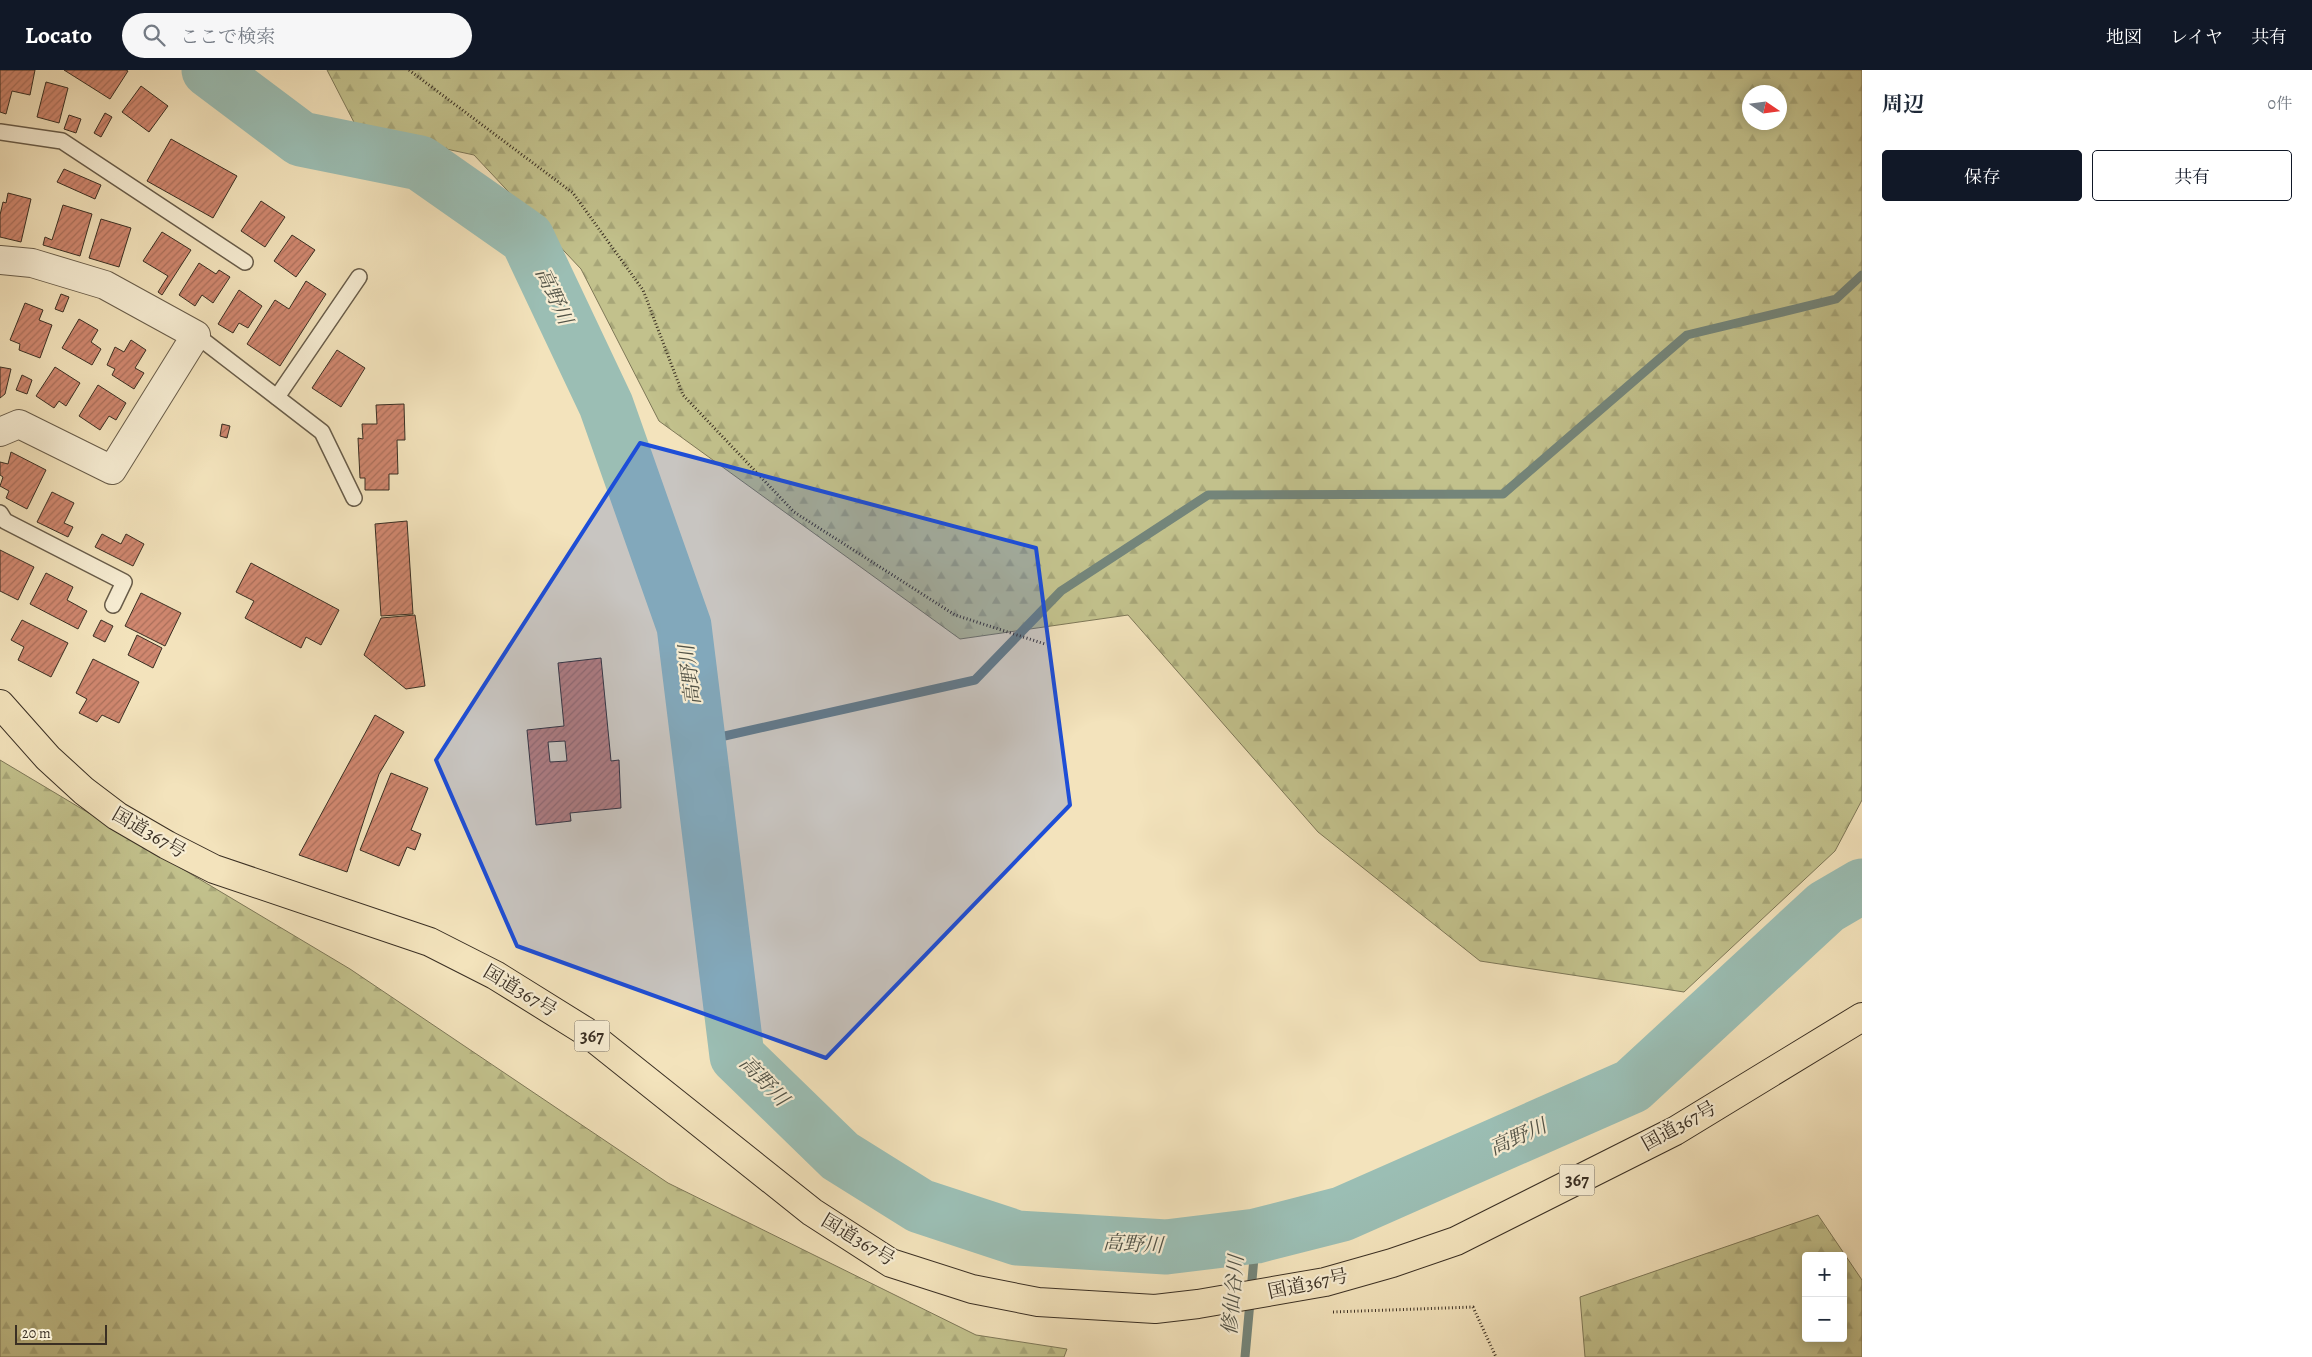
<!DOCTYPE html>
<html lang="ja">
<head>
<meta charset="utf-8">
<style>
  :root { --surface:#fff; --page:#f6f6f7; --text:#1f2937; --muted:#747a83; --line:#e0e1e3; --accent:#111827 }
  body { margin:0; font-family:Alegreya,"Noto Serif JP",serif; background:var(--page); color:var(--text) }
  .controls { position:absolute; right:15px; bottom:15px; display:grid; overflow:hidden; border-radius:5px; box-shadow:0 2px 12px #0003 }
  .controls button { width:45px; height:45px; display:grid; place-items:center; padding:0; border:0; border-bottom:1px solid var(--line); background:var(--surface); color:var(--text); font:25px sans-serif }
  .compass { position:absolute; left:1742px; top:15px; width:45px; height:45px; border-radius:50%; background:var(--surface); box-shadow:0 2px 12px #0003; rotate:103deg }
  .scale { position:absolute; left:15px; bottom:12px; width:92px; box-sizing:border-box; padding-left:5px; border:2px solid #3a2f23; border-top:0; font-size:14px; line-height:18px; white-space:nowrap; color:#3a2f23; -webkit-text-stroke:4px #f7edd3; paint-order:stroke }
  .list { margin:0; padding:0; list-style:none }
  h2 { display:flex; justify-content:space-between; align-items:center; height:65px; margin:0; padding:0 20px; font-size:21px }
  h2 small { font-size:16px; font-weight:400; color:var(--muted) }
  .actions { display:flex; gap:10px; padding:15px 20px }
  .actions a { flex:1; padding:11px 0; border:1px solid var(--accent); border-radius:5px; text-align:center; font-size:18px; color:var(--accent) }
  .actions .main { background:var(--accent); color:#fff }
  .icon { flex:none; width:28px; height:28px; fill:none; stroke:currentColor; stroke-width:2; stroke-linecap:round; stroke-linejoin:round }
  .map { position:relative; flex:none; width:1862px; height:1287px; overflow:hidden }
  header { display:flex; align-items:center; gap:30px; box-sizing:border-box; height:70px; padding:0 25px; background:var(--accent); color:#fff }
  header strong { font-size:24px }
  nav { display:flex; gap:28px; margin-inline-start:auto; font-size:18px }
  .search { width:350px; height:45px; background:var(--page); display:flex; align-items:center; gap:12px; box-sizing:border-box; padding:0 18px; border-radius:28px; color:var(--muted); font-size:19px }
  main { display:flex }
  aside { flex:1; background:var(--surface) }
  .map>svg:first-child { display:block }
  .forest { fill:url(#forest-firs); stroke:#7e7858; fill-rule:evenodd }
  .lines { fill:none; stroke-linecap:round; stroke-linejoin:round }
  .stream { stroke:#74857a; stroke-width:9 }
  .river { stroke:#9bbeb4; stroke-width:55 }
  .building { fill:url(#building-hatch); stroke:#3a2f23; fill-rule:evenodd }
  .service-casing { stroke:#685c49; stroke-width:18 }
  .minor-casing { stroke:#685c49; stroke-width:30 }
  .trunk-casing { stroke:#3a2f23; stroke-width:30 }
  .path { stroke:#3a2f23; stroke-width:3; stroke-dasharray:1 2.5; stroke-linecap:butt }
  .service { stroke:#f7edd3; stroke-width:15 }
  .minor { stroke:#f7edd3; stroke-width:28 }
  .trunk { stroke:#f3e3bc; stroke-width:28 }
  .marked { fill:#1d4ed8; fill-opacity:0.2; stroke:#1d4ed8; stroke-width:4; stroke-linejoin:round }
  .labels { text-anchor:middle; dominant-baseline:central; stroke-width:4.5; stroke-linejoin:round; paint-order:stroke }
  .shield { fill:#f7edd3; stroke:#736858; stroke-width:1 }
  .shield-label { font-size:18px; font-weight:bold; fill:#3a2f23 }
  .street-label { font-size:19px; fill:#3a2f23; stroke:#f7edd3 }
  .water-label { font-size:20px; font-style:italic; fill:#525347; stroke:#f7edd3 }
</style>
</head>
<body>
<header>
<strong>Locato</strong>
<div class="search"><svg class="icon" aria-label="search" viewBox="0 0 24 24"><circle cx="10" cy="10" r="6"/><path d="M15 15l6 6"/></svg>ここで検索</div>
<nav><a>地図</a><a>レイヤ</a><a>共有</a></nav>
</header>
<main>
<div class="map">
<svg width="1862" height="1287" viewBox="0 0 1862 1287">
  <defs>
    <pattern id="forest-firs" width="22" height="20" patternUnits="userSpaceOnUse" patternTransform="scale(1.25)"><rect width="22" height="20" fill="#c2c18c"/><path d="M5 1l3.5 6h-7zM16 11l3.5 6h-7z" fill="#a7a678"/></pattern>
    <pattern id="building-hatch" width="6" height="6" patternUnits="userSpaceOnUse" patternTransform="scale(1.25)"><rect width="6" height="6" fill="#d0876f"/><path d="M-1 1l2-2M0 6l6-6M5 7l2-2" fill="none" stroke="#aa6f5b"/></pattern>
  </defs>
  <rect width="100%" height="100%" fill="#f3e3bc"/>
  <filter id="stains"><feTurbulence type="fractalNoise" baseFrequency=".004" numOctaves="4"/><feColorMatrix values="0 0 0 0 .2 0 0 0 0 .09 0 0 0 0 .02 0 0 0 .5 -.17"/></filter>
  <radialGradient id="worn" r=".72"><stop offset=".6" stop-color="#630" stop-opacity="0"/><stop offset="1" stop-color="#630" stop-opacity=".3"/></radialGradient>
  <!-- forest -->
  <g class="forest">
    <path d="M327 0H1862V730L1835 781 1684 922 1480 891 1318 762 1128 545 960 569 659 351 581 199 474 85 358 60ZM1750 22H1780V52H1750Z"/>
    <path d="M0 690 350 899 668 1113 976 1265 1067 1279 1064 1287H0Z"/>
    <path d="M1818 1145 1862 1210V1287H1585L1580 1227ZM1806 1186H1843V1268H1806Z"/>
  </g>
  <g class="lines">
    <!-- stream -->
    <g class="stream">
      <path d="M698 672 975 610 1061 521 1208 425 1503 424 1687 265 1836 229 1862 205"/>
      <path d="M1245 1287 1256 1166"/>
    </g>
    <!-- river -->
    <path class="river" d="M209 0 301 69 420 93 527 168 606 335 684 556 737 986 840 1086 920 1136 1017 1168 1166 1177 1256 1166 1342 1144 1632 1016 1826 837 1862 816"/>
  </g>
  <!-- building -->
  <g class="building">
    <path d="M0 0H35L30 25 12 21 6 44 0 42Z"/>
    <path d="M64 0H126L128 1 110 29Z"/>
    <path d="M46 12 68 18 59 53 37 47Z"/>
    <path d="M141 16 168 36 149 62 122 42Z"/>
    <path d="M105 43 112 47 101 67 94 63Z"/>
    <path d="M69 45 81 49 76 63 64 59Z"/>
    <path d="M171 69 237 106 213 148 147 111Z"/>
    <path d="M64 99 101 115 95 129 57 112Z"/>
    <path d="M8 123 31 129 21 172 0 167V145L3 132 6 133Z"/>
    <path d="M261 131 285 147 265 177 241 161Z"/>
    <path d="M63 135 92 144 80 186 43 175 45 167 52 170Z"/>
    <path d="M101 149 131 158 119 197 89 188Z"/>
    <path d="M162 162 191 180 162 225 158 222 168 206 143 191Z"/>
    <path d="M292 165 315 180 296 207 274 191Z"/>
    <path d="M199 193 216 204 219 200 230 207 213 233 202 225 195 236 179 225Z"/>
    <path d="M306 211 326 224 280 296 247 274 275 230 289 239Z"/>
    <path d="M239 220 262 236 248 258 239 253 233 263 218 254Z"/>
    <path d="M61 224 69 227 63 242 55 239Z"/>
    <path d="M25 233 43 240 39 250 52 255 40 288 19 280 20 274 10 270Z"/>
    <path d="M79 249 98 260 91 272 101 279 92 295 62 278Z"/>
    <path d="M131 270 146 280 135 298 144 303 134 319 112 305 115 299 107 295 115 277 124 282Z"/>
    <path d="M337 280 365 298 341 337 312 318Z"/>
    <path d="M0 297 11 299 5 324 0 328Z"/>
    <path d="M55 297 80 313 66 336 59 331 54 338 36 326Z"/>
    <path d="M22 305 32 310 27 324 16 320Z"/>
    <path d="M98 315 126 333 116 350 109 346 100 360 79 346Z"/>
    <path d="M404 334 405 370H397L398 404H389V420H365V408H360L358 368 363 369 362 354H377L376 335Z"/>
    <path d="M222 354 230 356 227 368 220 366Z"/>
    <path d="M11 382 46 400 27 439 6 428 9 421 0 416 3 407 0 405V392L8 394Z"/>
    <path d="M52 422 74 433 64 453 73 457 68 467 37 452Z"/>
    <path d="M407 451 413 544 381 546 375 454Z"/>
    <path d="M102 464 121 474 126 464 144 474 133 496 95 477Z"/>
    <path d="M0 480 34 497 18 530 0 521Z"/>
    <path d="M251 493 339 540 321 575 306 567 301 578 245 548 254 531 236 522Z"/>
    <path d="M46 503 73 517 67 530 87 541 78 559 30 534Z"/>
    <path d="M141 523 181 543 165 576 125 556Z"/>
    <path d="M415 545 425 616 406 619 364 585 381 548Z"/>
    <path d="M22 550 68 573 51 607 18 590 24 577 11 570Z"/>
    <path d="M101 550 113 556 105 572 93 566Z"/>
    <path d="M137 565 162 578 153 598 128 585Z"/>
    <path d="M601 588 611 691 619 690 621 738 570 743 571 751 536 755 527 660 564 656 558 593ZM565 671 567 691 550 692 548 672Z"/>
    <path d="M93 589 139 612 119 653 102 645 97 652 79 643 87 629 76 623Z"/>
    <path d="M375 645 404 662 379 704 347 802 299 785Z"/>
    <path d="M391 703 428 718 411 760 421 764 415 780 407 777 399 796 360 780Z"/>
  </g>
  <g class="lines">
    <!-- service casing -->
    <g class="service-casing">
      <g id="service">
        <path d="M0 62 62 71 245 192"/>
        <path d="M196 265 322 362 354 428"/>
        <path d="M277 327 359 207"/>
        <path d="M0 443 5 451 124 512 113 535"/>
      </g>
    </g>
    <!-- minor casing -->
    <g class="minor-casing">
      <path id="minor" d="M0 190 32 193 105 215 196 265 112 400 19 354 0 362"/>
    </g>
    <!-- trunk casing -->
    <g class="trunk-casing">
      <path id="trunk" d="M0 634 48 688 84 721 117 746 167 775 214 799 430 872 495 905 585 961 812 1142 891 1193 972 1219 1038 1232 1155 1239 1198 1234 1325 1212 1392 1193 1456 1171 1675 1061 1862 947"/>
    </g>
    <!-- path -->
    <g class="path">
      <path d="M409 0 573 123 643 220 683 325 794 442 955 545 1045 574"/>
      <path d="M1333 1242 1473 1237 1496 1287"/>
    </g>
    <!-- service -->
    <use href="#service" class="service"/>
    <!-- minor -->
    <use href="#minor" class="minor"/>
    <!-- trunk -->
    <use href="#trunk" class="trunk"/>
  </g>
  <!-- marked area -->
  <path class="marked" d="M640 373 1036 478 1070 735 826 988 517 876 436 690Z"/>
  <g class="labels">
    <!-- shield labels -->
    <g class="shield">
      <rect x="574.5" y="950.5" width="35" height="31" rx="4"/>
      <rect x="1559.5" y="1094.5" width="35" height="31" rx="4"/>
    </g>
    <g class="shield-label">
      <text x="592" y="966">367</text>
      <text x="1577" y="1110">367</text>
    </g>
    <!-- street labels -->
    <g class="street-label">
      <text transform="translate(149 763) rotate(30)">国道367号</text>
      <text transform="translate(520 921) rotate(31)">国道367号</text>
      <text transform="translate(1679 1056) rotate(-29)">国道367号</text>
      <text transform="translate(858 1170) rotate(31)">国道367号</text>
      <text transform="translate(1308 1214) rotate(-12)">国道367号</text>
    </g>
    <!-- water labels -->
    <g class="water-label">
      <text transform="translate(554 226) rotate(65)">高野川</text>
      <text transform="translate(690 605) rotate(-97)">高野川</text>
      <text transform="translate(764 1011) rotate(46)">高野川</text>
      <text transform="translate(1518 1067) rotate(-24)">高野川</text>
      <text transform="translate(1133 1174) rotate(3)">高野川</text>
      <text transform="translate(1233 1225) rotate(-85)">修仙谷川</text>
    </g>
  </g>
  <rect width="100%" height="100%" filter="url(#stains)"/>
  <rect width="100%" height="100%" fill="url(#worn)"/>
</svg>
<div class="controls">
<button>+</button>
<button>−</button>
</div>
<svg class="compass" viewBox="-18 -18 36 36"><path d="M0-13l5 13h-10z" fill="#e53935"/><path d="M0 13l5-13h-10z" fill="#747a83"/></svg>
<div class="scale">20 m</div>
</div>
<aside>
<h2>周辺<small>0件</small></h2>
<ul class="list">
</ul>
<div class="actions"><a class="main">保存</a><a>共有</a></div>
</aside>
</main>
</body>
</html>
